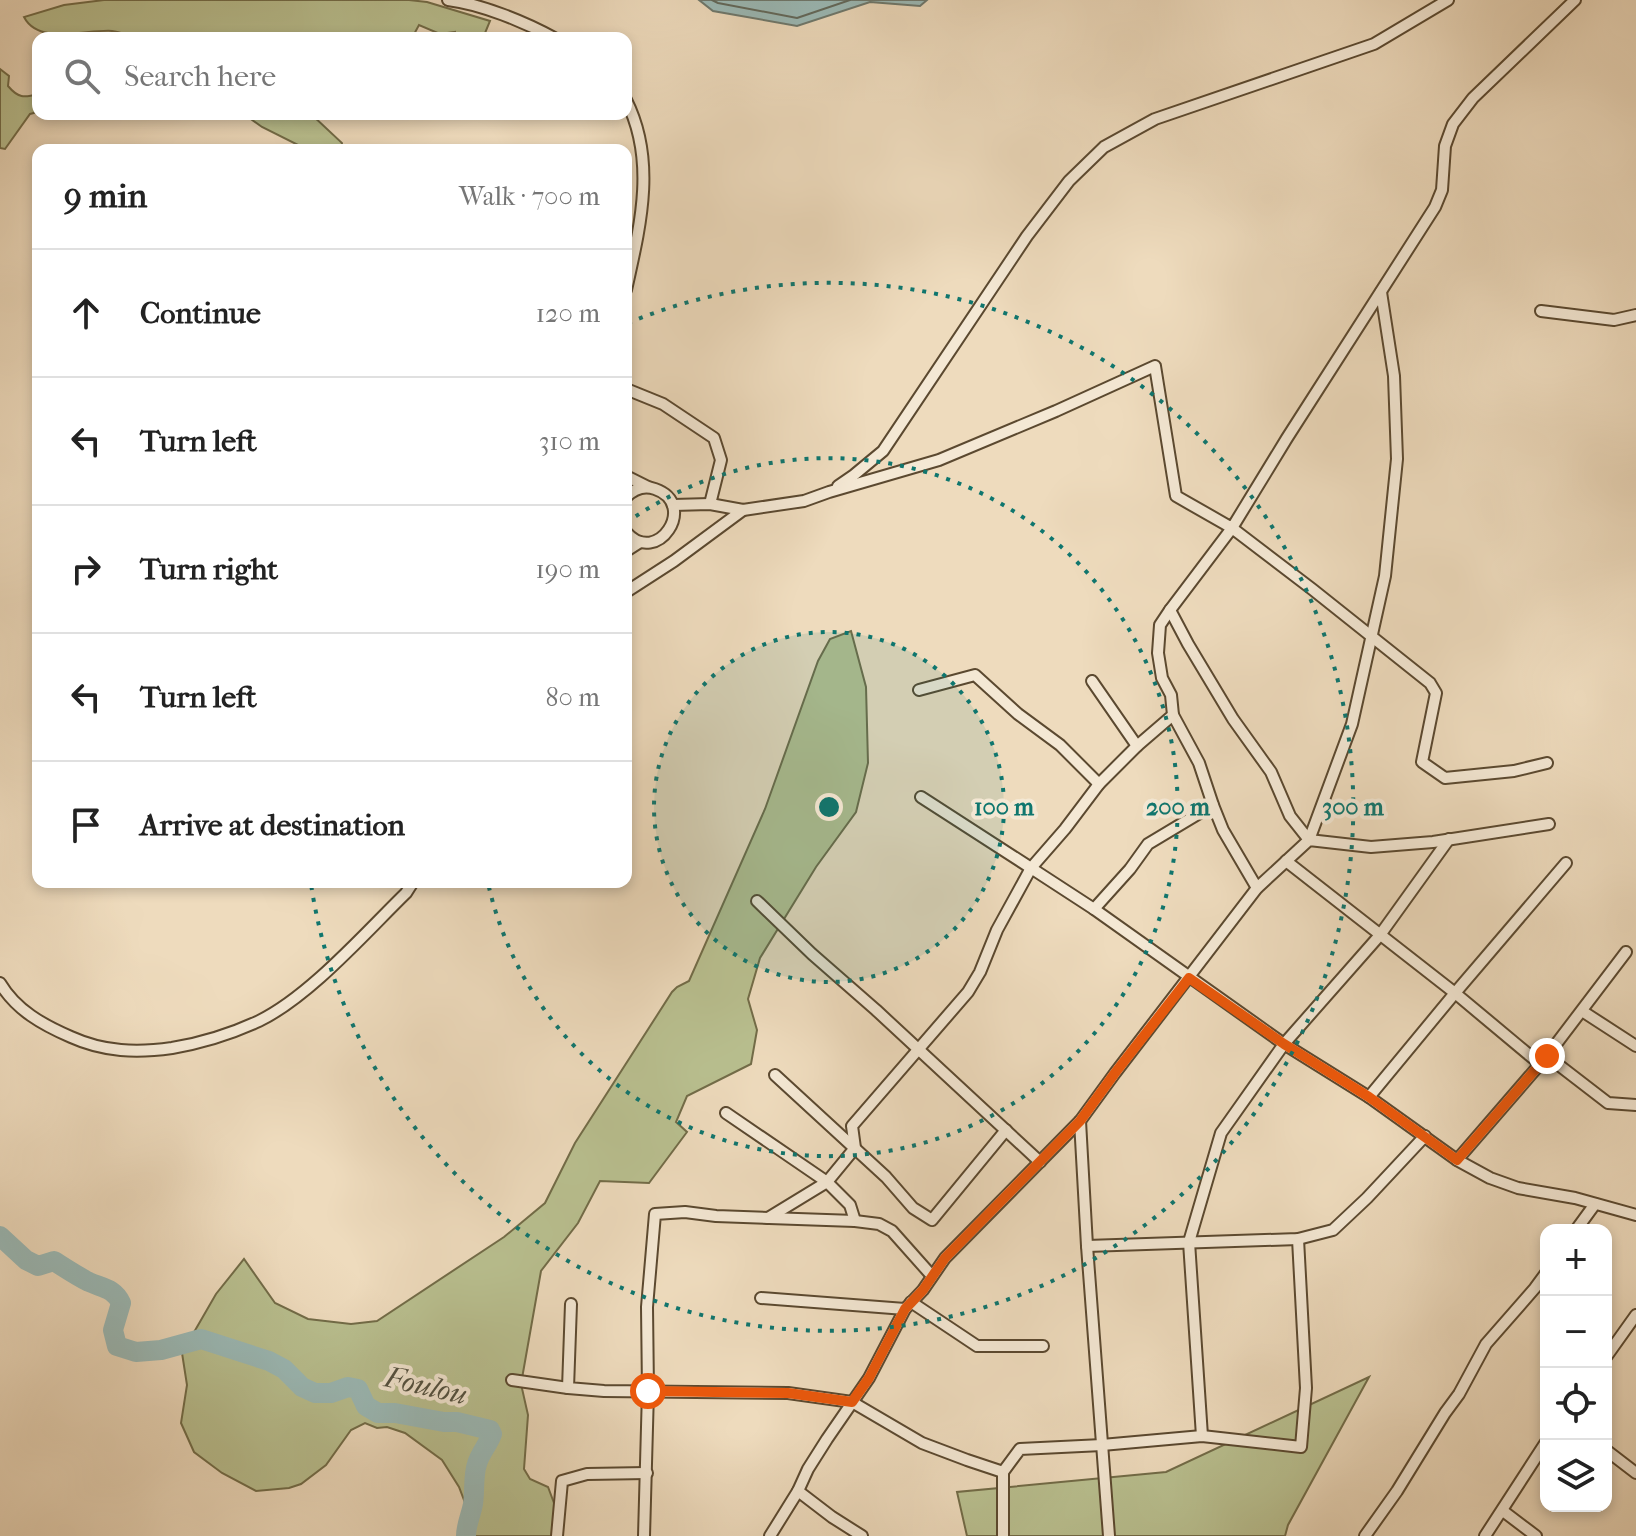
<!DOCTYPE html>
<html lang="en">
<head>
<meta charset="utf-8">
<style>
  :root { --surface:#fff; --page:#f2f2f2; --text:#222; --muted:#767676; --line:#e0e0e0 }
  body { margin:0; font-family:"IM FELL French Canon",serif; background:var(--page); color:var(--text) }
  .controls { position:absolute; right:24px; bottom:24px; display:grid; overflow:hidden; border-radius:16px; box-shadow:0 4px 12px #0003 }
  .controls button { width:72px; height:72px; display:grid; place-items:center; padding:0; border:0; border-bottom:2px solid var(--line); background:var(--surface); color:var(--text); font:40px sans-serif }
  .stop { position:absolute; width:24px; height:24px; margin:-18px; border:6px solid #ea580c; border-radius:50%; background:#fff }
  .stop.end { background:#ea580c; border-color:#fff; box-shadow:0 2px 8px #0008 }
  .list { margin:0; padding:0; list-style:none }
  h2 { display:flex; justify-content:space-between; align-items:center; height:104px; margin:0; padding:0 32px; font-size:34px }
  h2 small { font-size:26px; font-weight:400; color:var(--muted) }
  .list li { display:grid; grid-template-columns:52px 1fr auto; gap:24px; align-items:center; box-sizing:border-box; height:128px; padding:0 32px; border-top:2px solid var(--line) }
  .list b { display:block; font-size:30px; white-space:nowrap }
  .list em { font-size:26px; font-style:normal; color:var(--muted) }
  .icon { flex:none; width:44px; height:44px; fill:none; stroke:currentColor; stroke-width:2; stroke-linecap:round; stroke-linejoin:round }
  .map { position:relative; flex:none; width:1636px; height:1536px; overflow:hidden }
  .search { position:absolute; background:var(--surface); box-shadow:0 4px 12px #0003; left:32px; top:32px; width:600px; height:88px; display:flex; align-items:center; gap:20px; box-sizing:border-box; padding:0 28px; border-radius:16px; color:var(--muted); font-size:30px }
  .panel { position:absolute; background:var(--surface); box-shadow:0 4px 12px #0003; left:32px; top:144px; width:600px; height:744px; border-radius:16px }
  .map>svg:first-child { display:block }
  .green { fill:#b9c090; stroke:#726c48; stroke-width:2 }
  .water { fill:#9bbab7; stroke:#6e796e; stroke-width:2 }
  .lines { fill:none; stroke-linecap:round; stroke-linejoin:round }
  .shore { stroke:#62695c; stroke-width:2 }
  .river { stroke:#9bbab7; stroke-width:20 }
  .street-casing { stroke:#5b4930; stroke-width:14 }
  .street { stroke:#f4e8d4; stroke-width:10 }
  .route { stroke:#ea580c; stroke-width:10 }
  .ring { fill:none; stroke:#0f766e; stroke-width:4; stroke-dasharray:4 8 }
  .labels { text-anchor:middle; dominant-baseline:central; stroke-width:8; stroke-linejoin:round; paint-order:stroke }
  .water-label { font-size:30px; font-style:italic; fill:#525141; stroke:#f4e8d4 }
  .centre { fill:#0f766e; stroke:#f4e8d4; stroke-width:4 }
  .ring-label { font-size:24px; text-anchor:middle; font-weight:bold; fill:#0f766e; stroke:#f4e8d4; stroke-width:8; stroke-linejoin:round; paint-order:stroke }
</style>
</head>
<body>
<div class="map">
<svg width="1636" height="1536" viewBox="0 0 1636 1536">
  <rect width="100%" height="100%" fill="#eedbbd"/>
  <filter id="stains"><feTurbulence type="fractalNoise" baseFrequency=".0025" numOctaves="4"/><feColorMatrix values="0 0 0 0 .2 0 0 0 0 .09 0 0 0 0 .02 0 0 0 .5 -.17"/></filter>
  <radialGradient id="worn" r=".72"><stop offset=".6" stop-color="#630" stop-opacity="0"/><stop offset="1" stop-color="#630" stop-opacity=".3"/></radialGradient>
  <!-- green -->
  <g class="green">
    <path d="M104 0H409L427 2 490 21 483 38H455V32L440 34 419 25 412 38H137C129 36 120 32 112 31 87 29 39 46 24 17L64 5Z"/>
    <path d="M0 69 9 76 8 86C18 98 24 98 38 94V112L30 114 5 149 0 148Z"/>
    <path d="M244 114H311L342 143 341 150H308L262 127Z"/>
    <path d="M851 631 866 687 868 763 856 812 816 867 760 958 748 999 757 1030 751 1064 687 1096 676 1122 687 1132 649 1183 600 1181 578 1223 541 1271 521 1384 528 1415 524 1469 530 1479 548 1487 557 1511 552 1536H458L467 1508 459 1487 442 1460 405 1433 387 1427 377 1428 365 1423 351 1430 326 1465 301 1484 289 1488 256 1491 222 1473 194 1452 181 1423 187 1385 182 1353 216 1294 244 1259 275 1303 308 1319 351 1324 377 1321 504 1237 545 1203 575 1143 672 992 677 987 689 981 765 809 818 661 830 639Z"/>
    <path d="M1369 1377 1288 1525 1285 1536H967L957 1492 1166 1472Z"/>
  </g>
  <!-- water -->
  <path class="water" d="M699 0H927L920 6 870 2 797 26 713 11Z"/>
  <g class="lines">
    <!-- shore -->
    <path class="shore" d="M712 0 718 3 797 18 850 0"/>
    <!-- river -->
    <path class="river" d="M0 1236 26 1260 38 1266 54 1261C65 1268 77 1276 89 1282 102 1288 114 1288 121 1303L113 1330 117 1346 136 1352 161 1350 201 1339 269 1361 284 1369 302 1387 315 1393H331L348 1387 358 1389 366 1406 378 1413H395L444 1422H457L490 1430 492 1434C488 1445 480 1453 477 1464 473 1476 475 1491 473 1504 471 1515 466 1525 466 1536"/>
    <!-- street casing -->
    <g class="street-casing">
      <g id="street">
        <path d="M448 0C481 4 525 22 554 38"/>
        <path d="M626 100C657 161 640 227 626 290"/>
        <path d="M1541 311 1614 320 1636 315"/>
        <path d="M626 389 663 404 714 438 721 460 710 504"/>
        <path d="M626 476 648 487"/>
        <path d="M838 486 854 475 883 451 1027 236 1069 181 1104 147 1155 119 1374 44 1448 0"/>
        <path d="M626 497C634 489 644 485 655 489 699 504 657 568 626 532"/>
        <path d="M673 505 710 504 743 510 804 501 829 492 939 460 1056 411 1155 366 1176 496 1232 528 1287 438 1435 207 1442 190 1445 146 1453 124 1473 98 1575 0"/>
        <path d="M626 551 640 542"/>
        <path d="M626 592 674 561 743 510"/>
        <path d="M1170 610 1188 644 1233 719 1271 772 1290 816 1309 840"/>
        <path d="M1092 681 1137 746"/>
        <path d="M919 690 975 675 1018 714 1060 745 1099 784"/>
        <path d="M1173 715 1199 763 1213 805 1223 830 1257 888"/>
        <path d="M921 797 1031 868 1065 829 1099 784 1137 746 1173 715 1171 695 1162 678 1158 653 1160 625 1170 610 1232 528 1312 589 1430 683 1436 693 1422 762 1445 778 1514 771 1547 763"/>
        <path d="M1309 840 1352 724 1385 576 1397 459 1394 376 1381 292"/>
        <path d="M1286 861 1455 993 1540 1064"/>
        <path d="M757 901 812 954 876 1010 1040 1162"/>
        <path d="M1094 909 1130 869 1148 844 1213 805"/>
        <path d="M0 983C16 1010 43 1025 71 1037 104 1052 137 1053 172 1048 202 1043 231 1034 259 1021 310 996 365 933 406 893L413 882"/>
        <path d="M1582 1011 1636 1046"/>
        <path d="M1547 1056 1608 1103 1636 1105"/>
        <path d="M775 1075 886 1177 913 1208 932 1220 1006 1130"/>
        <path d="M1369 1097 1455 993 1566 863"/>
        <path d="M726 1113 827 1182 850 1205 855 1221"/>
        <path d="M1080 1121 1087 1246 1109 1536"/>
        <path d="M1457 1160 1547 1056 1626 952"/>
        <path d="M768 1218 827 1182 855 1148 852 1126 968 992 980 972 997 930 1031 868 1094 909 1284 1044 1369 1097 1457 1160 1490 1178 1518 1188 1575 1198 1636 1215"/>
        <path d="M1576 1230 1595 1204"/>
        <path d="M1087 1246 1298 1239 1333 1230 1367 1198 1425 1136"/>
        <path d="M761 1298 905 1309"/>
        <path d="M911 1302 977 1346H1043"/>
        <path d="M571 1304 568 1388 604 1391 788 1393 852 1402 922 1443 967 1460 1003 1472V1536"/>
        <path d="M1606 1357 1636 1315"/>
        <path d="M512 1380 568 1388"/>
        <path d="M1202 1436 1189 1242 1221 1133 1284 1044 1380 935 1449 839"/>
        <path d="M1606 1450 1636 1473"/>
        <path d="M1003 1472 1020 1449 1102 1445 1202 1436 1301 1447 1306 1388 1298 1239"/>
        <path d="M798 1491 832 1517 862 1536"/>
        <path d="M1503 1511 1536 1536"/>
        <path d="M557 1536 562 1481 587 1474 647 1473"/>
        <path d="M644 1536 648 1391 647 1307 655 1214 685 1212 716 1216 855 1221 879 1224 892 1231 932 1276"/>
        <path d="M770 1536 798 1491 808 1469 827 1439 869 1378 905 1309 923 1290 945 1258 1080 1121 1115 1073 1257 888 1309 840 1371 847 1433 842 1549 824"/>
        <path d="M1365 1536 1397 1491 1445 1413 1459 1394 1486 1344 1535 1288 1546 1273"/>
        <path d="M1485 1536 1546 1442"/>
      </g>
    </g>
    <!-- street -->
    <use href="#street" class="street"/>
  </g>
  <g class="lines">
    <!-- route -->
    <path class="route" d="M648 1391 788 1393 852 1402 869 1378 905 1309 923 1290 945 1258 1080 1121 1115 1073 1189 978 1284 1044 1369 1097 1457 1160 1547 1056"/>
  </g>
  <!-- distance rings -->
  <circle cx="829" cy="807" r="175" fill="#0f766e" fill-opacity=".12"/>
  <g class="ring">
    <circle cx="829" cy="807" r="175"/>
    <path d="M626 523A349 349 0 1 1 488 883"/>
    <path d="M628 323A524 524 0 1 1 311 884"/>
  </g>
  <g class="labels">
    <!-- water labels -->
    <g class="water-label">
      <text transform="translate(426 1386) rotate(13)">Foulou</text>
    </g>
  </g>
  <circle cx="829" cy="807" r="12" class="centre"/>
  <g class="ring-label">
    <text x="1004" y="815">100 m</text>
    <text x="1178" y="815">200 m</text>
    <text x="1353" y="815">300 m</text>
  </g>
  <rect width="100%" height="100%" filter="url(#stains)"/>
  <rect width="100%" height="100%" fill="url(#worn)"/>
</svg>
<div class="controls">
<button>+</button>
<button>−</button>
<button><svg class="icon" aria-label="locate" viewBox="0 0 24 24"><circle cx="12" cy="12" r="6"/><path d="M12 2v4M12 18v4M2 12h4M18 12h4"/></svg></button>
<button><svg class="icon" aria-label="layers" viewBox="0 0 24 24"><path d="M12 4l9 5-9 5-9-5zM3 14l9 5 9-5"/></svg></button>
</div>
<div class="stop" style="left:648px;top:1391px"></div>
<div class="stop end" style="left:1547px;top:1056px"></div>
<div class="search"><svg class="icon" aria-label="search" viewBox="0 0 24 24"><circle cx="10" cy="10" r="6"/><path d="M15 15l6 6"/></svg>Search here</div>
<section class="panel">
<h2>9 min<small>Walk · 700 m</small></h2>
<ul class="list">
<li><svg class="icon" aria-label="ahead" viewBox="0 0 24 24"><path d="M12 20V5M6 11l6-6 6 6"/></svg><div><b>Continue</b></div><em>120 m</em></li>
<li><svg class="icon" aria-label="left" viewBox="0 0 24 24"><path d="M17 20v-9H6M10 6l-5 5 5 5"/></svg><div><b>Turn left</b></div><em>310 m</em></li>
<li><svg class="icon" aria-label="right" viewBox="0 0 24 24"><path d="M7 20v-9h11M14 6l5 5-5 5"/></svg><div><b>Turn right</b></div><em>190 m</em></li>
<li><svg class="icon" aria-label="left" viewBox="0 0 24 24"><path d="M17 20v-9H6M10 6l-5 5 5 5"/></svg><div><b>Turn left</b></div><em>80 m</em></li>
<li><svg class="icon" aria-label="arrive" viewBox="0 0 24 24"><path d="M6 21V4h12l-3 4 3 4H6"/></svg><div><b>Arrive at destination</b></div></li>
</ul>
</section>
</div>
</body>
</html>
